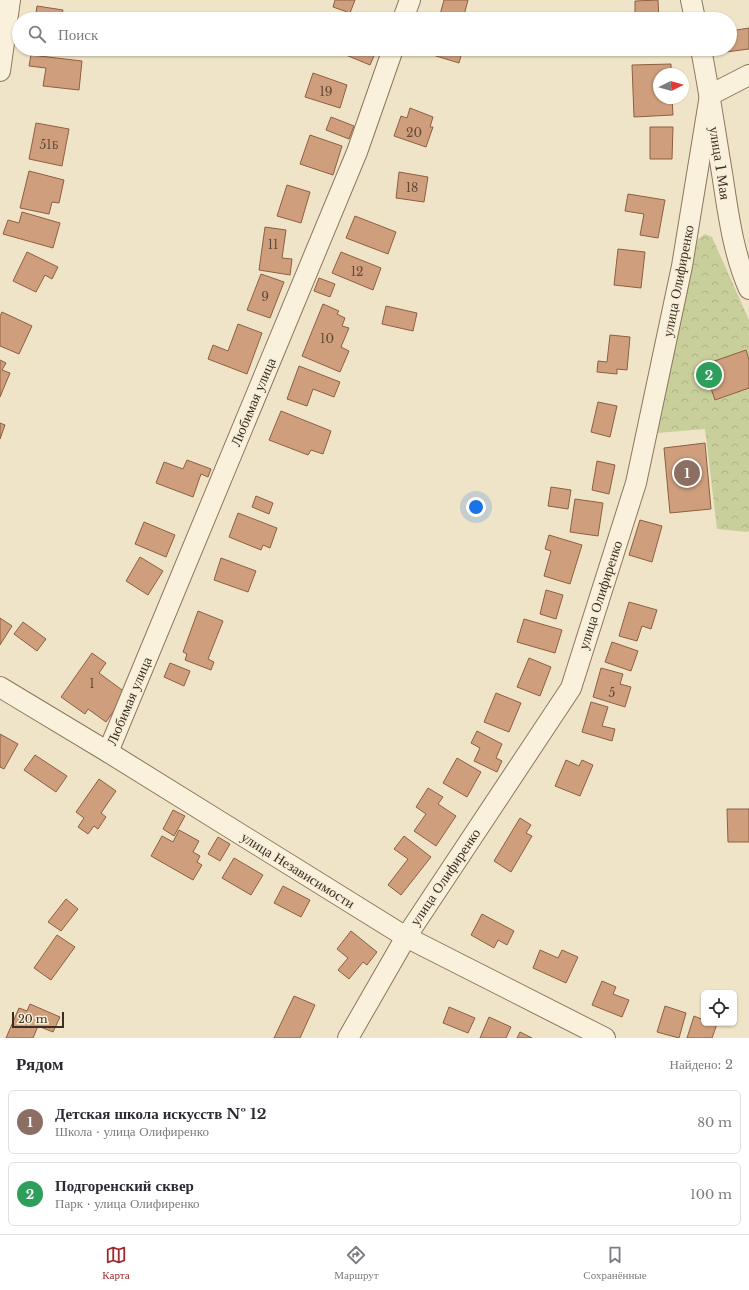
<!DOCTYPE html>
<html lang="ru">
<head>
<meta charset="utf-8">
<style>
  :root { --surface:#fff; --page:#f7f7f7; --text:#2b2b33; --muted:#7c7c81; --line:#e1e1e2; --accent:#9e2a2b }
  body { margin:0; font-family:"Libre Baskerville",serif; background:var(--page); color:var(--text) }
  .controls { position:absolute; right:12px; bottom:12px; display:grid; overflow:hidden; border-radius:6px; box-shadow:0 1px 3px #0004 }
  .controls button { width:36px; height:36px; display:grid; place-items:center; padding:0; border:0; border-bottom:1px solid var(--line); background:var(--surface); color:var(--text); font:20px sans-serif }
  .compass { position:absolute; left:653px; top:68px; width:36px; height:36px; border-radius:50%; background:var(--surface); box-shadow:0 1px 3px #0004; rotate:85deg }
  .scale { position:absolute; left:12px; bottom:10px; width:52px; box-sizing:border-box; padding-left:4px; border:2px solid #3d2e20; border-top:0; font-size:11px; line-height:14px; white-space:nowrap; color:#3d2e20; -webkit-text-stroke:3px #f7eed8; paint-order:stroke }
  .you { position:absolute; left:476px; top:507px; width:14px; height:14px; margin:-10px; border:3px solid #fff; border-radius:50%; background:#1a73e8; box-shadow:0 0 0 6px #1a73e833 }
  .badge { display:grid; place-items:center; width:26px; height:26px; border-radius:50%; background:var(--accent); color:#fff; font-size:13px; font-weight:700 }
  .pin { position:absolute; translate:-50% -50%; border:2px solid #fff; box-shadow:0 1px 4px #0006 }
  .list { margin:0; padding:0; list-style:none }
  h2 { display:flex; justify-content:space-between; align-items:center; height:52px; margin:0; padding:0 16px; font-size:17px }
  h2 small { font-size:13px; font-weight:400; color:var(--muted) }
  .list li { display:grid; grid-template-columns:26px 1fr auto; gap:12px; align-items:center; box-sizing:border-box; height:64px; margin:0 8px 8px; padding:0 8px; border:1px solid var(--line); border-radius:6px }
  .list b { display:block; font-size:15px; white-space:nowrap }
  .list p { margin:0; font-size:13px; white-space:nowrap; color:var(--muted) }
  .list em { font-size:13px; font-style:normal; color:var(--muted) }
  .icon { flex:none; width:22px; height:22px; fill:none; stroke:currentColor; stroke-width:2; stroke-linecap:round; stroke-linejoin:round }
  .map { position:relative; flex:none; width:749px; height:1038px; overflow:hidden }
  .search { position:absolute; background:var(--surface); box-shadow:0 1px 3px #0004; left:12px; right:12px; top:12px; height:44px; display:flex; align-items:center; gap:10px; box-sizing:border-box; padding:0 14px; border-radius:22px; color:var(--muted); font-size:15px }
  .sheet { height:196px; background:var(--surface) }
  nav { display:flex; justify-content:space-around; align-items:center; box-sizing:border-box; height:56px; border-top:1px solid var(--line); background:var(--surface); font-size:11px; color:var(--muted) }
  nav a { display:grid; justify-items:center; gap:2px }
  nav .on { color:var(--accent) }
  .map>svg:first-child { display:block }
  .forest { fill:url(#forest-crowns) }
  .building { fill:#cf9f7d; stroke:#8d5f41 }
  .lines { fill:none; stroke-linecap:round; stroke-linejoin:round }
  .minor-casing { stroke:#8d765c; stroke-width:22 }
  .minor { stroke:#faf1dc; stroke-width:20 }
  .labels { text-anchor:middle; dominant-baseline:central; stroke-width:3; stroke-linejoin:round; paint-order:stroke }
  .number-label { font-size:12px; fill:#624a37 }
  .street-label { font-size:14px; fill:#3d2e20; stroke:#f7eed8 }
</style>
</head>
<body>
<div class="map">
<svg width="749" height="1038" viewBox="0 0 749 1038">
  <defs>
    <pattern id="forest-crowns" width="20" height="18" patternUnits="userSpaceOnUse"><rect width="20" height="18" fill="#c9cf9b"/><path d="M2 6a3 3 0 1 1 6 0M12 15a3 3 0 1 1 6 0" fill="none" stroke="#aeb285"/></pattern>
  </defs>
  <rect width="100%" height="100%" fill="#f0e4c8"/>
  <!-- forest -->
  <path class="forest" d="M705 234 712 237 749 320V531L747 532 717 529 705 429 657 433 698 239Z"/>
  <!-- building -->
  <g class="building">
    <path d="M335 0H355L350 13 333 7Z"/>
    <path d="M444 0H468L463 19 439 18Z"/>
    <path d="M658 0 659 19H635V1Z"/>
    <path d="M37 6 63 10 61 18 68 19H35Z"/>
    <path d="M749 28V49L718 53 717 49H730V31Z"/>
    <path d="M39 49H74L73 54Z"/>
    <path d="M343 49H377L370 65 341 53Z"/>
    <path d="M424 49H463L459 63 423 52Z"/>
    <path d="M31 55 82 61 79 90 43 86 46 68 29 66Z"/>
    <path d="M671 64V74H659V98H672L673 115 634 117 632 65Z"/>
    <path d="M313 73 347 85 340 108 305 97Z"/>
    <path d="M410 108 433 117 430 127H433L426 147 394 136 401 116 407 118Z"/>
    <path d="M331 117 354 126 349 139 326 130Z"/>
    <path d="M36 123 69 129 62 166 29 159Z"/>
    <path d="M650 127H673L672 159H650Z"/>
    <path d="M310 135 342 146 333 175 300 164Z"/>
    <path d="M29 171 64 180 59 203 52 202 49 214 20 208Z"/>
    <path d="M399 172 428 177 424 202 396 198Z"/>
    <path d="M287 185 310 192 301 223 277 216Z"/>
    <path d="M628 194 665 200 658 238 640 235 644 214 625 211Z"/>
    <path d="M22 212 60 223 53 248 3 234 8 220 19 223Z"/>
    <path d="M355 216 396 232 388 254 346 238Z"/>
    <path d="M265 227 286 230 282 258 292 259 290 275 259 270Z"/>
    <path d="M618 249 645 252 641 288 614 285Z"/>
    <path d="M27 252 58 267 52 279 45 275 36 292 13 281Z"/>
    <path d="M341 252 381 268 373 290 332 273Z"/>
    <path d="M261 274 284 282 270 318 247 310Z"/>
    <path d="M319 278 335 284 330 297 314 291Z"/>
    <path d="M323 304 339 311 337 314 345 318 342 326 349 328 341 347 349 351 340 372 302 356Z"/>
    <path d="M386 306 417 313 413 331 382 324Z"/>
    <path d="M2 312 32 326 19 354 0 346V316Z"/>
    <path d="M238 324 262 333 247 374 208 359 213 345 228 351Z"/>
    <path d="M610 335 630 337 627 370 617 369V374L597 372 598 361 607 362Z"/>
    <path d="M746 350 749 360V388L715 400 703 365Z"/>
    <path d="M0 360 6 363 2 370 10 373 0 397Z"/>
    <path d="M299 366 340 382 334 397 313 389 307 406 287 399Z"/>
    <path d="M598 402 617 406 610 437 591 432Z"/>
    <path d="M281 411 331 431 323 454 311 450 308 455 269 440Z"/>
    <path d="M0 423 5 425 0 439Z"/>
    <path d="M705 443 711 509 670 513 664 448Z"/>
    <path d="M187 460 211 469 208 477 201 474 193 497 156 483 164 462 183 469Z"/>
    <path d="M597 461 615 465 609 494 592 490Z"/>
    <path d="M551 487 571 490 568 509 548 506Z"/>
    <path d="M256 496 273 503 269 514 252 507Z"/>
    <path d="M575 499 603 503 598 536 570 532Z"/>
    <path d="M238 513 277 528 270 548 263 545 261 550 229 537Z"/>
    <path d="M640 520 662 526 652 562 629 555Z"/>
    <path d="M144 522 175 535 166 557 135 544Z"/>
    <path d="M549 535 582 545 570 584 544 576 551 551 545 549Z"/>
    <path d="M140 557 163 571 148 595 126 581Z"/>
    <path d="M221 558 256 571 248 592 214 580Z"/>
    <path d="M546 590 563 595 556 619 540 614Z"/>
    <path d="M629 602 657 610 651 629 642 626 637 641 619 636Z"/>
    <path d="M198 611 223 621 208 659 214 662 211 670 185 660 187 654 183 652Z"/>
    <path d="M0 618 12 626 0 645Z"/>
    <path d="M524 619 562 630 555 653 517 642Z"/>
    <path d="M23 622 46 639 37 651 14 634Z"/>
    <path d="M612 642 638 651 631 671 605 662Z"/>
    <path d="M92 653 106 663 99 673 126 693 106 722 88 709 85 714 61 697Z"/>
    <path d="M529 658 551 667 540 696 517 687Z"/>
    <path d="M170 663 190 671 184 686 164 677Z"/>
    <path d="M601 668 623 674 620 684 631 687 625 707 593 697Z"/>
    <path d="M496 693 521 703 509 732 484 722Z"/>
    <path d="M591 702 608 707 602 726 615 729 612 741 582 732Z"/>
    <path d="M477 731 502 744 496 758 502 761 497 772 474 761 480 748 471 743Z"/>
    <path d="M0 734 18 744 4 769 0 767Z"/>
    <path d="M35 755 67 776 56 792 24 770Z"/>
    <path d="M457 758 481 772 467 797 443 783Z"/>
    <path d="M566 760 579 766 582 760 593 765 580 796 555 786Z"/>
    <path d="M99 779 116 791 101 813 106 817 98 829 94 826 88 834 78 827 84 818 76 812Z"/>
    <path d="M428 788 443 797 438 804 456 816 436 846 414 831 426 814 416 807Z"/>
    <path d="M727 809H749V842H728Z"/>
    <path d="M173 810 185 816 174 836 163 829Z"/>
    <path d="M520 818 531 825 526 833 532 836 511 872 494 861Z"/>
    <path d="M179 830 199 841 193 852 200 856 197 862 202 865 193 880 151 856 162 836 173 842Z"/>
    <path d="M404 836 431 857 401 895 388 885 408 859 394 849Z"/>
    <path d="M218 837 230 844 220 861 208 854Z"/>
    <path d="M234 858 263 875 251 895 222 878Z"/>
    <path d="M283 886 310 900 301 917 274 903Z"/>
    <path d="M66 899 78 909 61 931 48 922Z"/>
    <path d="M482 914 514 931 507 945 498 940 494 948 471 935Z"/>
    <path d="M351 931 377 952 367 965 363 962 349 979 338 970 348 958 337 949Z"/>
    <path d="M57 935 75 947 51 980 34 968Z"/>
    <path d="M540 950 558 958 562 950 578 957 566 983 533 968Z"/>
    <path d="M602 981 616 987 613 994 629 1000 622 1017 592 1005Z"/>
    <path d="M294 996 315 1005 300 1038H274Z"/>
    <path d="M30 1004 60 1017 53 1032 38 1026 33 1038H6L19 1008 27 1011Z"/>
    <path d="M665 1006 686 1013 679 1038 657 1032Z"/>
    <path d="M449 1007 475 1018 468 1033 443 1023Z"/>
    <path d="M694 1016 704 1020V1023L717 1024 712 1038H687Z"/>
    <path d="M489 1017 511 1027 506 1038H480Z"/>
    <path d="M520 1032 532 1038H517Z"/>
  </g>
  <g class="lines">
    <!-- minor casing -->
    <g class="minor-casing">
      <g id="minor">
        <path d="M691 0 695 19"/>
        <path d="M403 19 410 0"/>
        <path d="M701 49C709 90 715 131 722 173 728 212 733 253 749 289"/>
        <path d="M0 71 10 0"/>
        <path d="M710 95 749 75"/>
        <path d="M0 687 108 752 406 937 605 1038"/>
        <path d="M108 752 357 152 393 49"/>
        <path d="M348 1038 406 937 571 688 636 483 682 266 710 95"/>
      </g>
    </g>
    <!-- minor -->
    <use href="#minor" class="minor"/>
  </g>
  <g class="labels">
    <!-- number labels -->
    <g class="number-label">
      <text x="326" y="91">19</text>
      <text x="414" y="132">20</text>
      <text x="49" y="144">51Б</text>
      <text x="412" y="187">18</text>
      <text x="273" y="244">11</text>
      <text x="357" y="271">12</text>
      <text x="265" y="296">9</text>
      <text x="327" y="338">10</text>
      <text x="92" y="683">1</text>
      <text x="612" y="692">5</text>
    </g>
    <!-- street labels -->
    <g class="street-label">
      <text transform="translate(720 163) rotate(81)">улица 1 Мая</text>
      <text transform="translate(678 281) rotate(-79)">улица Олифиренко</text>
      <text transform="translate(253 402) rotate(-67)">Любимая улица</text>
      <text transform="translate(600 595) rotate(-72)">улица Олифиренко</text>
      <text transform="translate(129 701) rotate(-67)">Любимая улица</text>
      <text transform="translate(298 870) rotate(32)">улица Независимости</text>
      <text transform="translate(445 877) rotate(-56)">улица Олифиренко</text>
    </g>
  </g>
</svg>
<div class="controls">
<button><svg class="icon" aria-label="locate" viewBox="0 0 24 24"><circle cx="12" cy="12" r="6"/><path d="M12 2v4M12 18v4M2 12h4M18 12h4"/></svg></button>
</div>
<svg class="compass" viewBox="-18 -18 36 36"><path d="M0-13l5 13h-10z" fill="#e53935"/><path d="M0 13l5-13h-10z" fill="#7c7c81"/></svg>
<div class="scale">20 m</div>
<div class="you"></div>
<div class="pin badge" style="left:687px;top:473px;background:#8d6e63">1</div>
<div class="pin badge" style="left:709px;top:375px;background:#2e9e5b">2</div>
<div class="search"><svg class="icon" aria-label="search" viewBox="0 0 24 24"><circle cx="10" cy="10" r="6"/><path d="M15 15l6 6"/></svg>Поиск</div>
</div>
<section class="sheet">
<h2>Рядом<small>Найдено: 2</small></h2>
<ul class="list">
<li><span class="badge" style="background:#8d6e63">1</span><div><b>Детская школа искусств № 12</b><p>Школа · улица Олифиренко</p></div><em>80 m</em></li>
<li><span class="badge" style="background:#2e9e5b">2</span><div><b>Подгоренский сквер</b><p>Парк · улица Олифиренко</p></div><em>100 m</em></li>
</ul>
</section>
<nav>
<a class="on"><svg class="icon" aria-label="map" viewBox="0 0 24 24"><path d="M3 6l6-2 6 2 6-2v14l-6 2-6-2-6 2zM9 4v14M15 6v14"/></svg>Карта</a>
<a><svg class="icon" aria-label="directions" viewBox="0 0 24 24"><path d="M12 3l9 9-9 9-9-9zM9 14v-3h6M13 9l2 2-2 2"/></svg>Маршрут</a>
<a><svg class="icon" aria-label="saved" viewBox="0 0 24 24"><path d="M7 4h10v16l-5-4-5 4z"/></svg>Сохранённые</a>
</nav>
</body>
</html>
